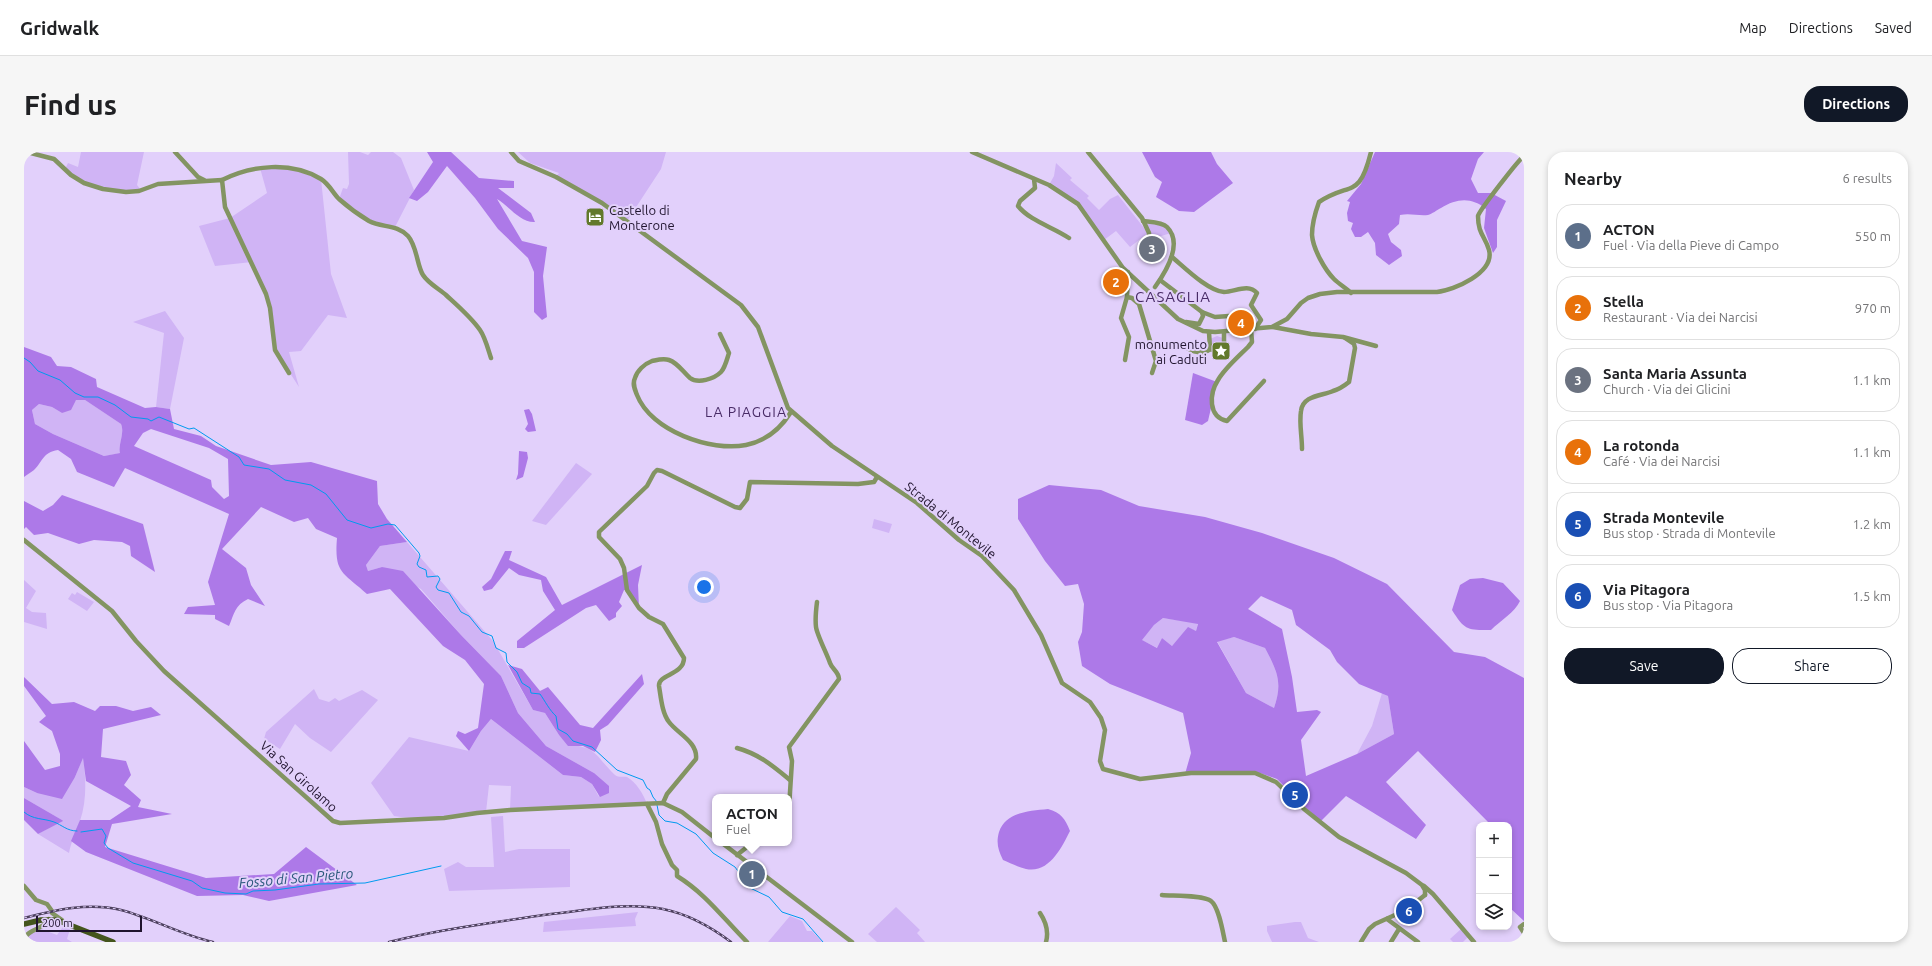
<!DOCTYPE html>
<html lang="en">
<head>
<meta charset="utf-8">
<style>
  :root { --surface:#fff; --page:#f6f6f6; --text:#202124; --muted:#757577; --line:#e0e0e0; --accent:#111827 }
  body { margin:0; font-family:Ubuntu,sans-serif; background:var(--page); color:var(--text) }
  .controls { position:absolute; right:12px; bottom:12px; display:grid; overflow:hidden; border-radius:8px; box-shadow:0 2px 6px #0003 }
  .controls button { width:36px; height:36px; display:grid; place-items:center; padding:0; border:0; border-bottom:1px solid var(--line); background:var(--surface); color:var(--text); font:20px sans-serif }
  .scale { position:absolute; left:12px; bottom:10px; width:106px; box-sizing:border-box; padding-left:4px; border:2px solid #20142e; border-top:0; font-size:11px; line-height:14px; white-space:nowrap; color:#20142e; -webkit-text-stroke:3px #e2d0fb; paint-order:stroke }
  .you { position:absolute; left:680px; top:435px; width:14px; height:14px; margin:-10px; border:3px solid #fff; border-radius:50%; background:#1a73e8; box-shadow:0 0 0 6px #1a73e833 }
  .badge { display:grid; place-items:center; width:26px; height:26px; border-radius:50%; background:var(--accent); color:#fff; font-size:13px; font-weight:700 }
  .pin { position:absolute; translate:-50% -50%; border:2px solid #fff; box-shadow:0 1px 4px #0006 }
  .popup { position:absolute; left:688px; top:642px; width:80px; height:52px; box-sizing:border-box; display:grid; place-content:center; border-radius:8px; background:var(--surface); filter:drop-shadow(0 1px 3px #0005); font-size:13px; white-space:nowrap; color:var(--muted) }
  .popup b { font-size:15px; color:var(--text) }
  .popup::after { content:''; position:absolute; left:50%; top:100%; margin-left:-8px; border:8px solid transparent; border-top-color:var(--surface) }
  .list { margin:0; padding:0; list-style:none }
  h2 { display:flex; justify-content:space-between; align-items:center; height:52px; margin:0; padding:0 16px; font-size:17px }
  h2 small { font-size:13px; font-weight:400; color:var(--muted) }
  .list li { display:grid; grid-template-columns:26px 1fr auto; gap:12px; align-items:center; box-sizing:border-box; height:64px; margin:0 8px 8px; padding:0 8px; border:1px solid var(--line); border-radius:16px }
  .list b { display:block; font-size:15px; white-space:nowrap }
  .list p { margin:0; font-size:13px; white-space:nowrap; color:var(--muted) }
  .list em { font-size:13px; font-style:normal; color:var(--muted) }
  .actions { display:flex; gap:8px; padding:12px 16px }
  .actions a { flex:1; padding:9px 0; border:1px solid var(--accent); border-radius:16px; text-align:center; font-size:14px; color:var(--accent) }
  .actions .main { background:var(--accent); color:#fff }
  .icon { flex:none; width:22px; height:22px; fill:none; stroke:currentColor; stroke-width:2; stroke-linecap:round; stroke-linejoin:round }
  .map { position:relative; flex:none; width:1500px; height:790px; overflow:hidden; border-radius:16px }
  header { display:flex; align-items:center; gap:24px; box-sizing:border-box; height:56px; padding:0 20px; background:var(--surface); border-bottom:1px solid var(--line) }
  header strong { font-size:19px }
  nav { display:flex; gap:22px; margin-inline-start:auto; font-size:14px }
  .intro { display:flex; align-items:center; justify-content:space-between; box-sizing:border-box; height:96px; padding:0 24px }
  h1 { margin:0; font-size:28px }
  .button { padding:10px 18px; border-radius:16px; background:var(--accent); color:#fff; font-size:14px; font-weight:700 }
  main { display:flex; gap:24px; padding:0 24px }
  aside { flex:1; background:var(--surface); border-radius:16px; box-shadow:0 2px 6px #0003 }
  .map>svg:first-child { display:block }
  .green { fill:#d0b4f5 }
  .forest { fill:#ad79e8; fill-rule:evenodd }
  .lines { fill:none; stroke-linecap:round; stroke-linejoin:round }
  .stream { stroke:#009bef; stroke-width:1 }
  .minor { stroke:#839462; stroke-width:4.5 }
  .major { stroke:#44551d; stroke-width:5.5 }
  .rail-casing { stroke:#4d405e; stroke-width:2.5 }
  .rail { stroke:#e2d0fb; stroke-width:1; stroke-dasharray:3; stroke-linecap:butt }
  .labels { text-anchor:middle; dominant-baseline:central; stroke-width:4; stroke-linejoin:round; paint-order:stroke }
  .poi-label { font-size:13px; fill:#20142e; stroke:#e2d0fb; text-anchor:start }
  .street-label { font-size:13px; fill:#20142e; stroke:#e2d0fb }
  .neighbourhood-label { font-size:14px; letter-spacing:1px; fill:#482b66; stroke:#e2d0fb }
  .water-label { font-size:14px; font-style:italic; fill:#28577a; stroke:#e2d0fb }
  .quarter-label { font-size:15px; letter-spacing:1px; fill:#482b66; stroke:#e2d0fb }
</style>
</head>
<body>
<header>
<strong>Gridwalk</strong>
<nav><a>Map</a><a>Directions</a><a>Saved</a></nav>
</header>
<div class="intro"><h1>Find us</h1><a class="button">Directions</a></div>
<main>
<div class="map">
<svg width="1500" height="790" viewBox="0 0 1500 790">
  <rect width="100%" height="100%" fill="#e2d0fb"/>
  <!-- green -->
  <g class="green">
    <path d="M57 0H120L113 33 117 38 102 40 60 31 41 17 44 11 54 15Z"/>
    <path d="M324 0H336L344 3 347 0H369L377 6 390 38 371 75 352 72 315 47 319 36 323 37 325 32Z"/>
    <path d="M494 0H642L637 17 603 69 532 25 535 21 506 11Z"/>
    <path d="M1032 11 1048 26 1046 28 1065 44 1063 46 1075 58 1086 47 1094 43 1124 81 1106 95 1092 79 1080 88 1054 52 1025 33 1030 24Z"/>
    <path d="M236 16 270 18 297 27 307 122 323 166 304 163 277 199 265 200 275 235 251 198 246 156 228 110 191 114 175 74 206 66 243 41Z"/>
    <path d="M1119 69 1137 72 1147 81 1134 85 1126 84Z"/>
    <path d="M141 159 160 186 146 257 132 255 140 181 109 170Z"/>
    <path d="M1193 184 1199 186 1198 195 1192 197 1187 195 1186 187Z"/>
    <path d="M52 248H61L97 272C101 282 94 291 97 301L80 304 29 282 11 272 8 258 15 252 28 255 38 261Z"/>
    <path d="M552 311 568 322 522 373 508 369Z"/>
    <path d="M850 367 868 372 865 381 848 376Z"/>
    <path d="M383 390 469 489 509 558 521 561 535 583 544 593C573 594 572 605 591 623 595 626 599 624 603 625 612 630 620 643 623 652L486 658 487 634 465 633 462 660C431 664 401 669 370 664L347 631 385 585 445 599 457 579 467 567 539 623 557 625 568 632 575 645 570 621 522 594 494 561 477 524 437 483 397 437 358 415 344 419 342 413 356 394Z"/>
    <path d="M0 428 12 439 2 456 8 460 22 461 23 477 0 470Z"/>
    <path d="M53 440 70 450 63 459 44 447 48 441 51 443Z"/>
    <path d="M1139 466 1174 471 1172 479 1164 476 1148 494 1138 486 1134 496 1117 488 1130 473Z"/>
    <path d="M1210 485 1241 496C1253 519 1259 530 1250 556L1222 541 1193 489Z"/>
    <path d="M290 537 295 547 305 550 311 546 315 549 338 538 354 548 307 600 286 586 271 572 256 597 240 587 242 580Z"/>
    <path d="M1358 541 1364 544 1370 582 1333 602 1348 574Z"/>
    <path d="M59 605C62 626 63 649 56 669 52 680 47 690 45 701L14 682 38 668 0 646V635L13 641 51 625Z"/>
    <path d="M479 664 481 700 495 697H546V735L425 739 420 717 434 710 442 715H470L467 665Z"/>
    <path d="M872 755 896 778 893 781 901 790H853L844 782Z"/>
    <path d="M614 760 611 767 612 774 519 780 520 770Z"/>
    <path d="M766 764 778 769 783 779H788L798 790H744Z"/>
    <path d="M1271 770H1277L1284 786 1295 790H1248L1243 779V774Z"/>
    <path d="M39 775 46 777 43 787 48 790H1V786L6 782 17 777 33 783Z"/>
    <path d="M1437 777 1444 785 1439 790H1429L1426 787Z"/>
  </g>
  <!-- forest -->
  <g class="forest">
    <path d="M403 0H427L455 26 490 29V36H474L507 61 511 70C496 71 484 53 473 47L498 89 523 95 519 124 523 165 518 168 510 160V120L504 106 474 77 451 46 423 14 404 40 393 49 385 46 409 10Z"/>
    <path d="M1118 0H1187L1193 12 1209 31 1170 60 1155 59 1132 45 1138 30 1131 25Z"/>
    <path d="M1351 0H1460L1454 7 1447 27 1454 41H1467L1482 49 1473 68V95L1469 101 1460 76 1462 57C1448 45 1433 46 1417 56 1413 58 1408 62 1404 63 1394 64 1386 61 1376 63L1375 72 1364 82 1367 90 1377 98 1378 104 1365 113 1352 103 1351 91 1344 80 1337 85H1331L1327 77 1329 71 1324 69 1323 61 1326 50 1323 49 1337 32Z"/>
    <path d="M0 195 27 205 33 214 47 215 72 227 73 235 121 256 132 255 146 257 150 277 177 284 192 294 247 313 287 310 353 329 354 352 363 367 383 390 356 394 342 413 344 419 358 415 379 419 437 483 477 524 494 561 522 594 570 621 585 634V641L576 645 568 632 557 625 539 623 467 567 457 579 445 599 432 584 434 579 441 582 454 576 460 532 441 508 419 494 366 437 343 442C319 420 310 422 313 386L292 377 284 366 270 370 237 355 198 397 222 416 227 433 241 454 224 447C211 453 210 462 205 474L191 467V463L160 462 164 455 191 453 184 430 205 362 101 316 90 335 53 320 47 307 34 298C18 301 20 308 10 318 7 320 3 323 0 325ZM52 248H61L97 272C101 282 94 291 96 301L80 304 29 282 11 272 8 258 15 252 28 255 38 261 47 258ZM127 277 185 296 204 307 205 344 200 347 188 335 187 328 110 294 119 281Z"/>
    <path d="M1169 221 1193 230 1184 269 1178 273 1161 268Z"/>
    <path d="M505 257 508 262 512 279 504 280 501 277 504 272 500 258Z"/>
    <path d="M495 299 503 300 504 306 499 325 492 328 494 322Z"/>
    <path d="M1025 333 1077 338 1115 354 1181 365 1238 381 1310 406 1363 432 1430 500 1461 505 1500 526V769L1485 755V673H1465V671L1394 599 1362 630 1402 673 1392 687 1322 644 1297 669 1264 640 1265 639 1253 627 1236 621 1161 622 1167 601 1159 561 1086 532 1058 514 1054 490 1058 480 1060 452 1054 432 1041 434 1021 409 994 367V347ZM1237 444 1268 458 1272 473 1306 498 1313 510 1335 532 1364 544 1370 582 1333 602 1282 624 1277 588 1297 560 1293 558 1273 560 1268 525 1258 477 1224 457ZM1139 466 1174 472 1172 479 1164 475 1148 494 1138 486 1133 496 1118 488 1130 473ZM1210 485 1241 496C1253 519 1259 530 1250 556L1222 541 1193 490Z"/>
    <path d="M38 343 119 372 131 420 107 404 106 394 98 390 70 388 55 392 24 381 10 383 2 375 0 377V349L19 359 29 353Z"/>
    <path d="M481 399H488L485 408 522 425 538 453 618 413 614 433 615 456 603 438H600L595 450 598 454 592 461V465L585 469 572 453 562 456 500 496H493V489L531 458 519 439 517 428 495 423 485 416 468 437 460 439 458 435 467 427Z"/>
    <path d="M1459 426 1479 431 1496 449C1491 460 1476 469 1467 478 1444 478 1441 479 1428 458L1436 433 1446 427Z"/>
    <path d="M484 513 498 517 516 539 524 535 556 573 569 576 618 522 620 532 584 573 576 578 577 588 571 600 559 594H544L535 583 521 561 509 558Z"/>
    <path d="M0 525 28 552 50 550 71 559 76 554H92L109 559 127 555 137 563 79 577 77 605 102 609 107 623 100 633 117 648 114 655 148 662 88 672 81 695 182 726 250 722 282 695 333 733 245 749 219 743 173 744 62 700 47 689 56 668H86L107 654 62 629 59 606 51 625 38 647 13 641 0 635V589L21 618 36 614V602L28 579 15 570 22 564 0 534Z"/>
    <path d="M0 646 38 668 39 669 14 682 0 668Z"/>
    <path d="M1024 657C1037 661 1041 666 1046 679 1038 695 1025 722 1002 717 994 715 986 711 979 708 974 698 972 691 975 680 982 660 1005 659 1024 657Z"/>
  </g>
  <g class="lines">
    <!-- stream -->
    <g class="stream">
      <path d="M0 206 6 210 14 219 36 228 51 241 60 245H74L91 253 107 265 124 267 127 269 135 265 165 277 170 276 215 305 220 313 245 317 261 328 287 333 302 342 323 368 347 376 364 372 371 373 395 401 396 404 393 412 395 415 402 418 403 425 414 424 416 427 412 435 414 438 425 441 437 460 445 464 458 480 468 484 472 496 482 501 483 510 493 520 498 531 506 536 507 541 516 542C521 549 526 559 532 564L534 577 543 582 549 589 568 595 593 618 619 628 623 636 626 638 629 645 633 650"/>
      <path d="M633 653 635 663 641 669 653 671 672 682 689 701 711 715 716 722 717 728 724 735 745 745 758 760 779 767 799 790"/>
      <path d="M0 660C9 668 19 666 30 670 38 673 43 679 53 679"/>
      <path d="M57 680 78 677 82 684 80 691 84 696 109 711 168 729 178 736 201 741 222 742 229 739 251 738 295 732 341 731 417 714"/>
    </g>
    <!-- minor -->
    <g class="minor">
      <path d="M3 0 30 7 47 23 60 31 79 37 102 40 115 39 134 32 198 28 201 55 242 142 246 156 251 198 265 221"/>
      <path d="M151 0 174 25 180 28"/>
      <path d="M487 0 495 9 532 25 578 51 717 153 734 175 764 256 808 294 893 351 935 388 958 404 990 438 1017 483 1038 531 1066 550 1077 566 1081 578 1076 609 1079 617 1116 627 1167 621H1231L1252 630 1280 657 1315 685 1382 721 1398 733 1401 738V743"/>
      <path d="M948 0 1025 33 1054 52 1099 116 1154 167 1179 179 1191 180 1248 175 1263 167 1277 151 1284 146 1296 142 1313 140H1413C1430 138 1471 121 1465 98 1461 84 1454 82 1454 64 1455 59 1494 8 1500 4"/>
      <path d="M1064 0 1118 66 1125 81V87"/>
      <path d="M1010 27 1011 36 996 49 994 54C1006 69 1029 75 1045 86"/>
      <path d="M198 28C228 13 267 9 297 27 305 32 309 41 315 47 324 55 335 63 345 69 358 76 373 72 384 84 393 94 393 114 399 123 404 131 415 137 422 143 434 154 447 165 456 178 461 185 464 197 467 206"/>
      <path d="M1119 69C1127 70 1138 70 1143 75 1160 92 1141 121 1131 135"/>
      <path d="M1148 105C1160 115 1184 139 1200 140 1211 140 1224 131 1233 141L1227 153 1237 168 1231 177"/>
      <path d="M1104 120 1103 145 1108 146 1115 152 1132 209 1128 221"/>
      <path d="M1136 128 1178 160 1191 165 1205 164"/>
      <path d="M1327 141C1322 136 1315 132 1310 127 1301 118 1289 97 1288 83 1288 72 1291 61 1295 50 1327 29 1335 48 1347 0"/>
      <path d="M1162 170 1175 172 1179 164 1178 160"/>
      <path d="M1249 175 1287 182 1319 185 1352 194"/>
      <path d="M1227 177 1228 190 1224 195C1214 205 1201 216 1194 228 1185 242 1184 265 1203 269L1240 229"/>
      <path d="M1185 180 1186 197 1192 199 1200 196V180"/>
      <path d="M696 182 705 201C703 207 701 216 697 220 690 227 674 232 666 226 659 220 654 211 645 208 639 206 633 208 628 209 620 212 613 219 611 226 608 232 611 238 613 243 627 279 687 300 722 293 742 289 757 276 767 260"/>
      <path d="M1155 192C1165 197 1177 205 1186 197"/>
      <path d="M1101 208 1105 185 1097 166 1103 145"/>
      <path d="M1278 297C1278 284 1275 271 1277 259 1279 243 1298 244 1309 239 1316 237 1320 234 1325 230L1331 196 1330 192 1321 186"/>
      <path d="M0 388 88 459 112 489 140 519 309 669 316 671 420 666 453 661 486 658 639 651 658 660 691 686"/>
      <path d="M713 596C735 602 749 614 766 628"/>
      <path d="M639 651 643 642 672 607C674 590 654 582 645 570 638 561 637 546 635 534 634 522 660 523 660 506L639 472 625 465 615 456 603 438 600 416 596 407 575 385V380L623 334 630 321 633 318 638 319 711 355 716 356 723 347 726 330 834 332 850 330 853 325"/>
      <path d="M623 652 632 670 638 692 648 713 653 718V724C682 742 699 766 723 790"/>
      <path d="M765 656 768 609 765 595 815 527C815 520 808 517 806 511 803 502 793 483 792 475 791 467 792 458 793 450"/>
      <path d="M698 691 828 790"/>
      <path d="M713 703 728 691"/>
      <path d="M0 734 12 748 23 752 28 759"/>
      <path d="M1400 734 1409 742 1450 790"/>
      <path d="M1138 743C1148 744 1180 743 1187 749 1195 755 1199 781 1201 790"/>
      <path d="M28 761 38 768V770"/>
      <path d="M1016 761C1022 770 1025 779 1022 790"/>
      <path d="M1363 767 1394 790"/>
      <path d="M1500 772 1496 775 1500 781"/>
      <path d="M0 787C5 776 20 778 25 767"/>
      <path d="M1337 790 1345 777 1351 772 1382 758 1401 743"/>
      <path d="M1367 790 1375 777"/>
    </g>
    <!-- major -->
    <path class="major" d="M0 772 17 768H33L89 790"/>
    <!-- rail casing -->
    <g class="rail-casing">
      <g id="rail">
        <path d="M0 766C32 758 64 750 97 758 128 766 157 783 189 790"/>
        <path d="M365 790C419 777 472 770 527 762 564 758 602 750 639 757 664 762 687 775 707 790"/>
      </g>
    </g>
    <!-- rail -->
    <use href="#rail" class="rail"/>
  </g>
  <!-- icons -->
  <defs>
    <g id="hotel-square" transform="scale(1)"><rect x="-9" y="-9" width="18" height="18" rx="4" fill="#62792b" stroke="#e2d0fb"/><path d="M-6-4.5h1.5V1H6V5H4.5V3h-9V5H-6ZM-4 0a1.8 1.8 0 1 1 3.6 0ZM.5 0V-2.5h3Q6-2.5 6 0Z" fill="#fff"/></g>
    <g id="sight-square" transform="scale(1)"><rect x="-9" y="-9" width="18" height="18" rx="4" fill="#62792b" stroke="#e2d0fb"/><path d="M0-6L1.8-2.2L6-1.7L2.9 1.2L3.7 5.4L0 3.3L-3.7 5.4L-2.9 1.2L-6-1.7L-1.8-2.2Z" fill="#fff"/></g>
  </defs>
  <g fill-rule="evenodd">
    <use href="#hotel-square" x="571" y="65"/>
    <use href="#sight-square" x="1197" y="199"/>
  </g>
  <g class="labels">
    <!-- poi labels -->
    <g class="poi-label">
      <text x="585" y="58">Castello di<tspan x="585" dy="15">Monterone</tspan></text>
      <text x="1183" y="192" text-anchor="end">monumento<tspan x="1183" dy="15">ai Caduti</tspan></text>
    </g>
    <!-- street labels -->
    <g class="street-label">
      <text transform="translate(927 368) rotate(39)">Strada di Montevile</text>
      <text transform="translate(275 624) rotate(42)">Via San Girolamo</text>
    </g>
    <!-- neighbourhood labels -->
    <g class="neighbourhood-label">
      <text x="722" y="260">LA PIAGGIA</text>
    </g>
    <!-- water labels -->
    <g class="water-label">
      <text transform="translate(272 726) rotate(-5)">Fosso di San Pietro</text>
    </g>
    <!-- quarter labels -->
    <g class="quarter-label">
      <text x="1149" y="144">CASAGLIA</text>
    </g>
  </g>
</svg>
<div class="controls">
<button>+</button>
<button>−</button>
<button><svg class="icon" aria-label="layers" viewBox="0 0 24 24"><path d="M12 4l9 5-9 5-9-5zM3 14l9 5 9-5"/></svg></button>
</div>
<div class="scale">200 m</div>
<div class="you"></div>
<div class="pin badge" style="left:728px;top:722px;background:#5c6f8a">1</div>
<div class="popup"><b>ACTON</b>Fuel</div>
<div class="pin badge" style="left:1092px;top:130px;background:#e8710a">2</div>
<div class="pin badge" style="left:1128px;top:97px;background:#6b7280">3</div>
<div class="pin badge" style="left:1217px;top:171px;background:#e8710a">4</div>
<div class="pin badge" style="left:1271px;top:643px;background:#1a4fb4">5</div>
<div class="pin badge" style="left:1385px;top:759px;background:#1a4fb4">6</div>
</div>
<aside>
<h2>Nearby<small>6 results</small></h2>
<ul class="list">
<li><span class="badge" style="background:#5c6f8a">1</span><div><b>ACTON</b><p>Fuel · Via della Pieve di Campo</p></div><em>550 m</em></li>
<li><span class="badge" style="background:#e8710a">2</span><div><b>Stella</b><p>Restaurant · Via dei Narcisi</p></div><em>970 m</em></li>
<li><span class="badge" style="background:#6b7280">3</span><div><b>Santa Maria Assunta</b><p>Church · Via dei Glicini</p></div><em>1.1 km</em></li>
<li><span class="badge" style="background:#e8710a">4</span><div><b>La rotonda</b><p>Café · Via dei Narcisi</p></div><em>1.1 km</em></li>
<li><span class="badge" style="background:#1a4fb4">5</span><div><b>Strada Montevile</b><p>Bus stop · Strada di Montevile</p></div><em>1.2 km</em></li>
<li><span class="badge" style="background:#1a4fb4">6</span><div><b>Via Pitagora</b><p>Bus stop · Via Pitagora</p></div><em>1.5 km</em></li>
</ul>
<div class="actions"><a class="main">Save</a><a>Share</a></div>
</aside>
</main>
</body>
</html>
